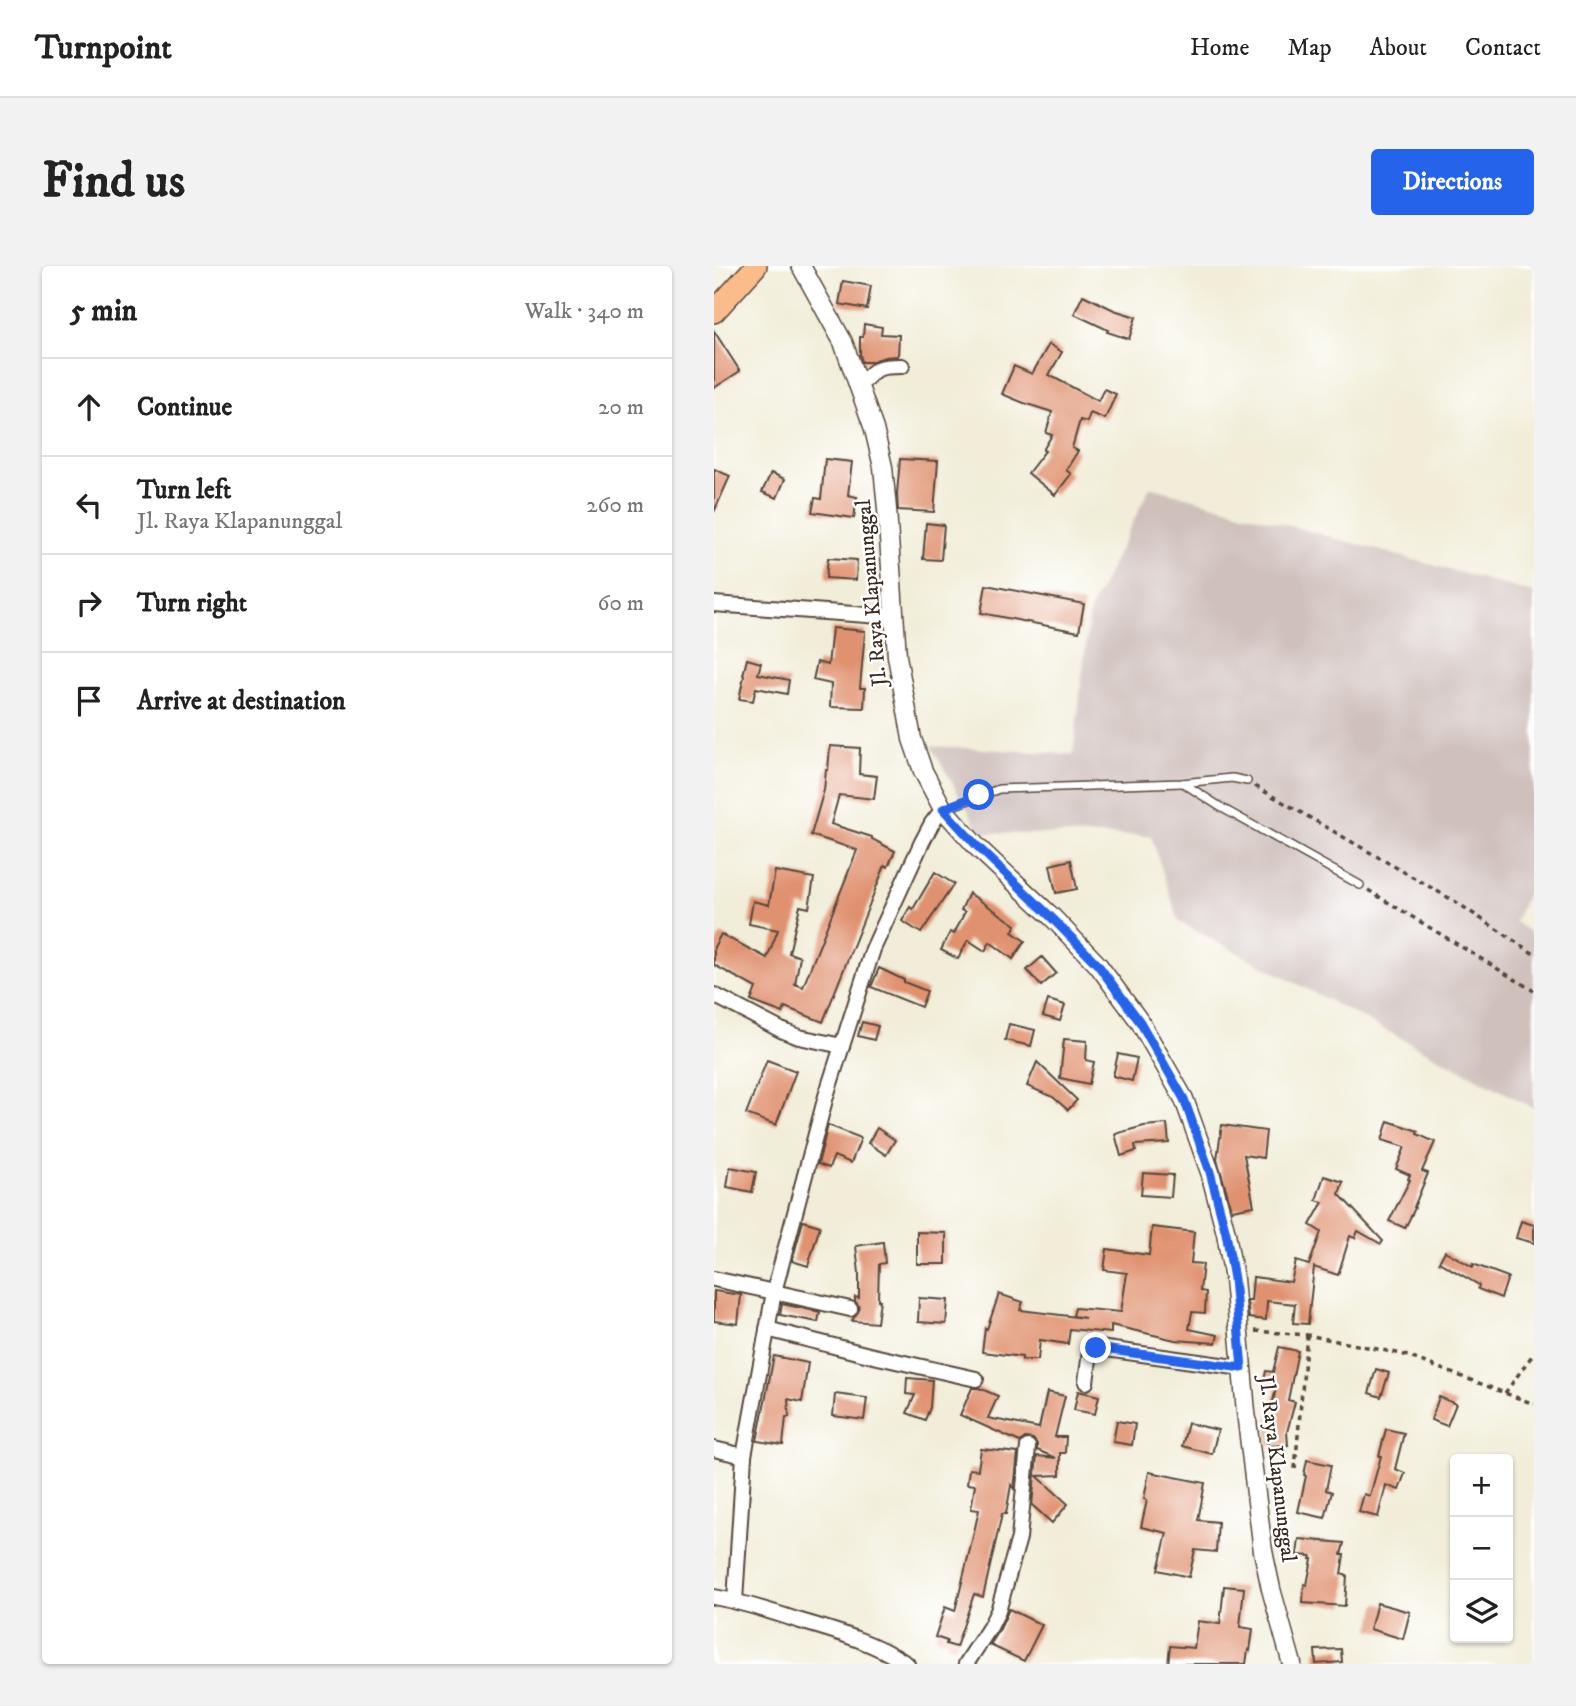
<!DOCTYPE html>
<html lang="en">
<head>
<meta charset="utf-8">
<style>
  :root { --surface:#fff; --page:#f2f2f2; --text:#222; --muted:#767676; --line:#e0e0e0; --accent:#2563eb }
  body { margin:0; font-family:"IM FELL DW Pica",serif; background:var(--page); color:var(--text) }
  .controls { position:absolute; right:21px; bottom:21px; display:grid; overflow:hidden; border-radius:7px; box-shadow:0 2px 5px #0004 }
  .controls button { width:63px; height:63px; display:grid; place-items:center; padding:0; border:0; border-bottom:2px solid var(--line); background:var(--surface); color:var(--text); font:35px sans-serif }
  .stop { position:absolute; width:21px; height:21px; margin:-16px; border:5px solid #2563eb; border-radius:50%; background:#fff }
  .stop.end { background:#2563eb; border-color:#fff; box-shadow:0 2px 7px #0008 }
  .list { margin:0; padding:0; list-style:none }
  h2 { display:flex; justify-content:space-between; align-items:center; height:91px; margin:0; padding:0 28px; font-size:30px }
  h2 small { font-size:23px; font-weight:400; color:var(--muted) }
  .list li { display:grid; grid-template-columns:46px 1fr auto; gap:21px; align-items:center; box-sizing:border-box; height:98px; padding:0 28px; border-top:2px solid var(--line) }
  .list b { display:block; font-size:26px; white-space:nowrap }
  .list p { margin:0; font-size:23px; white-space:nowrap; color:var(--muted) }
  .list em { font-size:23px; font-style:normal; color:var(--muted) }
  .icon { flex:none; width:38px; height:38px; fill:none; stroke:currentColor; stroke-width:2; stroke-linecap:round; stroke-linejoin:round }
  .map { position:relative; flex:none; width:820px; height:1398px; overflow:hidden; border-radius:7px }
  header { display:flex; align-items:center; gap:42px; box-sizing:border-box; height:98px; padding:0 35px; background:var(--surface); border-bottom:2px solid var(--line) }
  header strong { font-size:33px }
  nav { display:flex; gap:38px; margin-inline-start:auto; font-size:24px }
  .intro { display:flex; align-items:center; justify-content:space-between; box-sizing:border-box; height:168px; padding:0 42px }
  h1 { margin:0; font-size:49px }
  .button { padding:18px 32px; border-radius:7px; background:var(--accent); color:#fff; font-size:24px; font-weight:700 }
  main { display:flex; gap:42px; padding:0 42px }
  aside { flex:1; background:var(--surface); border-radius:7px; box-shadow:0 2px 5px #0004 }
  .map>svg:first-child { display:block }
  .industrial { fill:#cfc0bb }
  .building { fill:#e09270 }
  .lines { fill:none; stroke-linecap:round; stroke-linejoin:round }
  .service-casing { stroke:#56473a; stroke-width:10 }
  .minor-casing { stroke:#56473a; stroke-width:18 }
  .tertiary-casing { stroke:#56473a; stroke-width:21 }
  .primary-casing { stroke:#56473a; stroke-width:24 }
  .path { stroke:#56473a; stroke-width:3.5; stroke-dasharray:5 5; stroke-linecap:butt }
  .service { stroke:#fff; stroke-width:7 }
  .minor { stroke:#fff; stroke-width:14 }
  .tertiary { stroke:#fff; stroke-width:18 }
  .primary { stroke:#fabc8b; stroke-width:21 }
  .route { stroke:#2563eb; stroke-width:9 }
  .labels { text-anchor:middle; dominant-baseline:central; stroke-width:5; stroke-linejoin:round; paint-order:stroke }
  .street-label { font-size:21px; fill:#3b2a1e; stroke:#fff }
</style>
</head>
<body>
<header>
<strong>Turnpoint</strong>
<nav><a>Home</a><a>Map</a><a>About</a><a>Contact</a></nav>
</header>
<div class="intro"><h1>Find us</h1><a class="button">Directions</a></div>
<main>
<aside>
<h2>5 min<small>Walk · 340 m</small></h2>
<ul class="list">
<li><svg class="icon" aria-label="ahead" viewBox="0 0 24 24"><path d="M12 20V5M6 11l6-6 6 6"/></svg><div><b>Continue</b></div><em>20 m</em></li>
<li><svg class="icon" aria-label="left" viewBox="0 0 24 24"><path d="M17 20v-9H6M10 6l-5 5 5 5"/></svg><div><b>Turn left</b><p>Jl. Raya Klapanunggal</p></div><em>260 m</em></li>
<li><svg class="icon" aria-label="right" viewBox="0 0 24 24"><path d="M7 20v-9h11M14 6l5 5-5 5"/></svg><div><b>Turn right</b></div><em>60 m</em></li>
<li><svg class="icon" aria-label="arrive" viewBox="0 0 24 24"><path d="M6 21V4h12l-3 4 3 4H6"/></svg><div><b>Arrive at destination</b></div></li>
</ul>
</aside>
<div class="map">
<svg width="820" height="1398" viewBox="0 0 820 1398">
  <rect width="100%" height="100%" fill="#fff"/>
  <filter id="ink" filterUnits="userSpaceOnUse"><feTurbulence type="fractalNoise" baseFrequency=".0143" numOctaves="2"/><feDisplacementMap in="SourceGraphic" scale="14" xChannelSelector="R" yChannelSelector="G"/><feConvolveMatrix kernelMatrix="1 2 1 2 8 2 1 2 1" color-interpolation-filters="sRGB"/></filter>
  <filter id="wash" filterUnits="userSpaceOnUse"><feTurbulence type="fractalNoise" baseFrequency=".00686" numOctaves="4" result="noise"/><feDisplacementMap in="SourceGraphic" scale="28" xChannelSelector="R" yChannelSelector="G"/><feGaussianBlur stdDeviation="1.57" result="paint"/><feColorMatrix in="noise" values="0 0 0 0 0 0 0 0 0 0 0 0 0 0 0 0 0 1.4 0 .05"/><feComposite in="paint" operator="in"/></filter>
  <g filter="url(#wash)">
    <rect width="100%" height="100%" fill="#f1edd8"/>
    <!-- industrial -->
    <path class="industrial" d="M436 221 820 327V611L801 656 820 669V842L465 656 437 570 267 567 217 480 359 488 376 344Z"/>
    <g id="blocks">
      <!-- building -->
      <g class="building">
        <path d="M129 15 157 20 153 43 125 38Z"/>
        <path d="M369 29 400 44 422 51 415 73 393 66 394 64 360 48Z"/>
        <path d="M150 58 168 61 167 68 185 69 184 90 171 91 156 96H148L146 89V71H149Z"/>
        <path d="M0 65 26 105 0 122Z"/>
        <path d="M335 78 348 86 335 109 384 135 390 123 402 128 391 153 376 147 373 156 366 154 358 182 364 185 352 204 357 208 341 229 314 207 331 185 329 184 338 169 332 167 338 146 310 137 288 128 300 100 318 108Z"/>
        <path d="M111 193 138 196 134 229 143 231 140 252 98 246 101 232 107 233Z"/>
        <path d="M186 193 224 195 220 246 184 244 183 228Z"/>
        <path d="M0 203 16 210 0 246Z"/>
        <path d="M57 207 71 213 63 232 48 226Z"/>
        <path d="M212 257 230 259 227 294 209 293Z"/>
        <path d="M114 292 143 294 142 314 112 312Z"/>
        <path d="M272 319 370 338 365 366 267 347Z"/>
        <path d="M118 362 151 365 146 422H151L150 442 116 441 117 418 99 414 103 396 114 399Z"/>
        <path d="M33 393 47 397 44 408 75 414 73 428 42 422 39 435 25 433 30 410 29 409Z"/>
        <path d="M116 480 146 482 145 508 163 510 160 533 125 529 117 558 158 571V573L181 585 174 601 171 599 109 756 71 741 69 747 37 735 42 722 0 699V681L7 668 53 692 64 664 35 658 39 635 55 639 61 605 100 612 95 642 86 640 75 687 86 691 81 718 89 721 143 584 97 569 110 524 112 504H114Z"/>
        <path d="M357 594 363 623 342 627 336 599Z"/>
        <path d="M221 606 240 618 207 667 188 655 196 641 199 643Z"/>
        <path d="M255 627 302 659 298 666 311 675 299 693 276 676 271 685 254 674 244 693 227 684 236 666 240 668 251 646 247 644Z"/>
        <path d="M328 691 342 707 327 720 313 704Z"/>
        <path d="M165 702 190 714V716L213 725 207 741 157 721Z"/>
        <path d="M334 734 351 739 346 755 329 750Z"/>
        <path d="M148 756 164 760 160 774 144 770Z"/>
        <path d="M295 758 321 764 317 780 291 774Z"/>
        <path d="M350 773 373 775 372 794 380 796 375 818 346 812Z"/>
        <path d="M404 788 423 792 418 815 399 810Z"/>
        <path d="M53 794 82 805 62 859 32 848Z"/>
        <path d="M323 796 363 834 354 844 339 831 313 820Z"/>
        <path d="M674 855 704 865 703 868 721 876 708 905 714 907 700 941 701 942 691 962 675 955 696 914 694 913 696 909 682 903 691 881 668 874Z"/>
        <path d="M453 858 455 877 421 879 422 885 407 890 401 868 430 860Z"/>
        <path d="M114 859 147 872 137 897 120 890 115 902 104 898Z"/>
        <path d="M508 859 552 865 549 892 530 889 540 940 518 944 503 893Z"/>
        <path d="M163 862 181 874 172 889 154 877Z"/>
        <path d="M16 901 42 906 38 926 13 921Z"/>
        <path d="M429 907 459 909 457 931 427 929Z"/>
        <path d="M610 910 629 916 625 928 669 975 667 978 644 965 641 972 636 970 624 1009 600 1001 594 1058 579 1057 581 1038 553 1035 552 1054 535 1052 533 1035H537L539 1011 577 1016 582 995 595 999 607 966 596 959 609 936 602 934Z"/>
        <path d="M89 955 106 960 94 1000 78 995Z"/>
        <path d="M807 955 820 959V977L802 972Z"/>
        <path d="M438 961 480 966 477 997 489 998 486 1025 492 1026 491 1047 478 1046 475 1063 504 1069 502 1077 461 1074 397 1059V1067L356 1063 354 1078 326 1074 324 1094H308V1091L268 1086 271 1062 273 1063 285 1028 309 1036 306 1044 371 1052 359 1050 361 1042 407 1046 413 1007 390 1004 393 983 435 989Z"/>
        <path d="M203 966 232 967V998H203Z"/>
        <path d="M169 976 171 997 165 998 164 1034H166L163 1057 138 1055 145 1044V1040L141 1035V1031L145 1032V1007L142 980Z"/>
        <path d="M731 985 759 1001V998L794 1011 787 1032 764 1023 765 1019 725 996Z"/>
        <path d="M0 1025 27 1029 24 1058 0 1055Z"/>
        <path d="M205 1032 234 1034 232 1058 204 1056Z"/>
        <path d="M68 1038 106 1046 104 1056 66 1049Z"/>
        <path d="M565 1081 584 1085 574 1134 581 1136 573 1166 574 1179 554 1180 553 1159 562 1123 549 1120 552 1105 559 1106Z"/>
        <path d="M60 1090 94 1097 88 1136 74 1133 75 1151H72L69 1179 43 1175Z"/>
        <path d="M662 1103 675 1107 667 1131 655 1127Z"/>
        <path d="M193 1112 218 1114 216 1142 211 1154 193 1147 201 1129 192 1128Z"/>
        <path d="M258 1122H265L284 1130 274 1152 325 1162 333 1126 351 1130 341 1171H352L351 1187H346V1209L323 1210 354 1238 338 1257 318 1239 323 1190 342 1192 323 1184V1178L319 1173 311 1172 306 1176 246 1149Z"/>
        <path d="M364 1125 385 1130 381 1148 360 1144Z"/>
        <path d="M121 1128 153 1132 150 1154 119 1150Z"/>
        <path d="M725 1131 742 1138 733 1160 717 1154Z"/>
        <path d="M403 1155 421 1158 418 1179 399 1176Z"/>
        <path d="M474 1157 504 1164 498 1188 468 1180Z"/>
        <path d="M672 1163 690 1167 681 1203 691 1207 685 1224 672 1219 664 1251 645 1246 650 1228 656 1230 667 1190H665Z"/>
        <path d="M267 1183 304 1187 300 1223 297 1219 292 1248H288L269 1331 260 1328 242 1381 232 1378 233 1375 221 1371 231 1341 241 1345 257 1279 265 1244 257 1243 261 1219 253 1218 255 1203 264 1204Z"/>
        <path d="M593 1194 617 1199 612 1224 618 1226 611 1252 584 1246 592 1210 590 1209Z"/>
        <path d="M435 1206 491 1217 484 1254 504 1256 502 1286 481 1284 475 1311 444 1304 453 1267 427 1261 433 1234 430 1233Z"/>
        <path d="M585 1273 630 1277 627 1289H630L627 1308 633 1309 631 1340 589 1337 590 1318 593 1319 598 1293H596L597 1290 583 1289Z"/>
        <path d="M510 1320 530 1322 526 1361 539 1363 536 1385 534 1384 532 1398H454L456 1380 480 1382 484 1355 506 1358Z"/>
        <path d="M663 1337 696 1346 689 1373 656 1363Z"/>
        <path d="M295 1343 328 1359 310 1395 276 1379 285 1365Z"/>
        <path d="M627 1383 628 1396 602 1398 601 1384Z"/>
      </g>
    </g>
  </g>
  <g filter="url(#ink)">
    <use href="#blocks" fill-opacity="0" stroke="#56473a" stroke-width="2"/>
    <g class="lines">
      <!-- service casing -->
      <g class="service-casing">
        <g id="service">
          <path d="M469 517 508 542 646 619"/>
          <path d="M230 543 285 523 468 517 518 512 533 515"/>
        </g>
      </g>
      <!-- minor casing -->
      <g class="minor-casing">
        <g id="minor">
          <path d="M145 120C162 102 162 100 188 100"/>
          <path d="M0 338 181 351"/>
          <path d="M0 729 67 764 85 771 128 780 159 683 208 576 218 557 229 543"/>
          <path d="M0 1013 60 1026 112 830 128 780"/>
          <path d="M53 1063 155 1089 262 1113"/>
          <path d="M372 1116 376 1086 378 1084 385 1082 528 1102"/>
          <path d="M0 1183 30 1190"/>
          <path d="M0 1331C28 1336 56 1345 83 1354 121 1365 160 1376 193 1398"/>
          <path d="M21 1335 30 1190 60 1026 136 1043"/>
          <path d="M252 1398 276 1361 284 1345 305 1272 314 1181"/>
        </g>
      </g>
      <!-- tertiary casing -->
      <g class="tertiary-casing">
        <path id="tertiary" d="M87 0 129 76 160 163 169 201 173 243 183 390 198 473 209 505 229 543 263 581 339 652 384 699 426 756 470 833 496 906 512 967 520 1013 532 1146 549 1285 557 1323 578 1398"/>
      </g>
      <!-- primary casing -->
      <g class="primary-casing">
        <path id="primary" d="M0 46 42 0"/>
      </g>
      <!-- path -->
      <g class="path">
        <path d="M541 520 742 636 820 688"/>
        <path d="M654 624 820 725"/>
        <path d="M819 1028 820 1029"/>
        <path d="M541 1065 593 1069 688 1088 820 1138"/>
        <path d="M791 1127 820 1087"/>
        <path d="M581 1203 593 1069"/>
      </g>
      <!-- service -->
      <use href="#service" class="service"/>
      <!-- minor -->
      <use href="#minor" class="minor"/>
      <!-- tertiary -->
      <use href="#tertiary" class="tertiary"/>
      <!-- primary -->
      <use href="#primary" class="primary"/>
    </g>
  </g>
  <g class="lines" filter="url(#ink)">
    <!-- route -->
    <path class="route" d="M265 529 229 543 263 580 339 653 384 699 426 756 470 833 496 906 512 967 520 1013 528 1102 382 1082"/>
  </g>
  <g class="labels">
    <!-- street labels -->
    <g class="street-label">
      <text transform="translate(158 327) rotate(-95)">Jl. Raya Klapanunggal</text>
      <text transform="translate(563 1203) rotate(83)">Jl. Raya Klapanunggal</text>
    </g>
  </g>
</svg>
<div class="controls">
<button>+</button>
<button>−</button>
<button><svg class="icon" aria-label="layers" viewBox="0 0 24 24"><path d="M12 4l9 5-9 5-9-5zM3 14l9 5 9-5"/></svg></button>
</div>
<div class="stop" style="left:265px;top:529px"></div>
<div class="stop end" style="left:382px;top:1082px"></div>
</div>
</main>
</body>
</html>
